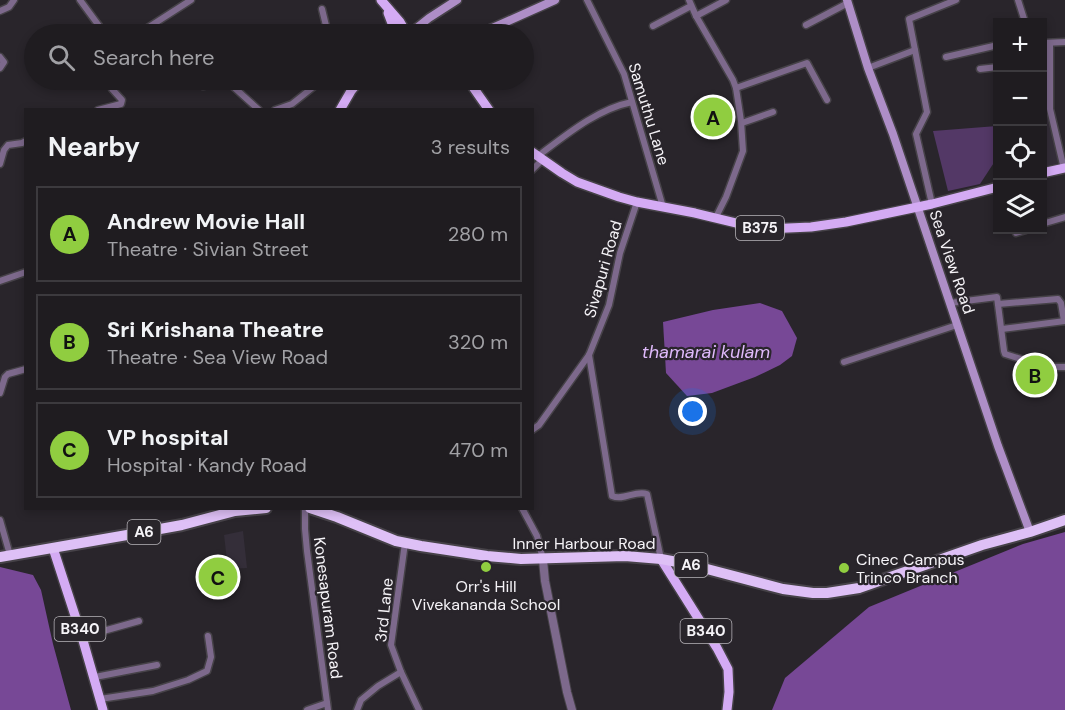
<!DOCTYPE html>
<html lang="en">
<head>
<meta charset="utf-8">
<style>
  :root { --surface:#1f1c20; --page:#2c292d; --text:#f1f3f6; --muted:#a1a1a5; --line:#3c3a3e; --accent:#90cd40 }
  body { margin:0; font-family:"DM Sans",sans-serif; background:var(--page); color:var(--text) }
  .controls { position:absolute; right:18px; top:18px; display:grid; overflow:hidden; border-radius:0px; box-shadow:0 3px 9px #0003 }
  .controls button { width:54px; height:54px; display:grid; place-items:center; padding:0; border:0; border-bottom:2px solid var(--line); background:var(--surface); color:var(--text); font:30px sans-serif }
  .you { position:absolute; left:693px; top:412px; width:21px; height:21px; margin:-15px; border:4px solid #fff; border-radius:50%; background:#1a73e8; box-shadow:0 0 0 9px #1a73e833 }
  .badge { display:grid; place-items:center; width:39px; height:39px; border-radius:50%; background:var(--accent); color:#111; font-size:20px; font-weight:700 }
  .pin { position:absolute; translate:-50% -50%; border:3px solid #fff; box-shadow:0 2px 6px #0006 }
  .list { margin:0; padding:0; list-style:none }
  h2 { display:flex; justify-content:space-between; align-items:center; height:78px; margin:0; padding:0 24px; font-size:26px }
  h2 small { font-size:20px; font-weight:400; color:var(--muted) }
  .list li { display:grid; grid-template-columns:39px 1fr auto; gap:18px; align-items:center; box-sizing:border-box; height:96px; margin:0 12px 12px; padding:0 12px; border:2px solid var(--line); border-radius:0px }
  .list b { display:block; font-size:22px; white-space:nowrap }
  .list p { margin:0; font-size:20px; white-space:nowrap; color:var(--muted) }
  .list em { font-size:20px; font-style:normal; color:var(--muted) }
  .icon { flex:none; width:33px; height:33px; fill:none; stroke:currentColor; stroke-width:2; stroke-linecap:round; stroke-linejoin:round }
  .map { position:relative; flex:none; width:1065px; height:710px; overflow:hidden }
  .search { position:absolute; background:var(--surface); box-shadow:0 3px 9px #0003; left:24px; top:24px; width:510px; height:66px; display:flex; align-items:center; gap:15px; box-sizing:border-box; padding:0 21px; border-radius:33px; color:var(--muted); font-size:22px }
  .panel { position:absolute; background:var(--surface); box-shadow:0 3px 9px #0003; left:24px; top:108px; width:510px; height:402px; border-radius:0px }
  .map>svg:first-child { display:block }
  .built { fill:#342e39 }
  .green { fill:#533866 }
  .water { fill:#774896 }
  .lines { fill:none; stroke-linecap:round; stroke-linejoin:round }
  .minor-casing { stroke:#464248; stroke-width:9 }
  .tertiary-casing { stroke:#464248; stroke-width:10 }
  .secondary-casing { stroke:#464248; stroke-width:11 }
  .primary-casing { stroke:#464248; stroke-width:12 }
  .trunk-casing { stroke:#464248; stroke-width:14 }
  .minor { stroke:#7d698c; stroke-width:6 }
  .tertiary { stroke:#7d698c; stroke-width:8 }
  .secondary { stroke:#ae8ec7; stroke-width:8 }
  .primary { stroke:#d4abf4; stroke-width:9 }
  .trunk { stroke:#dec0f6; stroke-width:10 }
  .poi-dot { fill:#90cd40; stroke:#29252b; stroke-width:2 }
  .labels { text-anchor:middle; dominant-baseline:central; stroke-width:4.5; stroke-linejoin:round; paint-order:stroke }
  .shield { fill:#29252b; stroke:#b8b5ba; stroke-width:1.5 }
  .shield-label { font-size:15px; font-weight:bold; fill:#f5f3f7 }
  .street-label { font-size:16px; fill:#f5f3f7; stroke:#29252b }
  .poi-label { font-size:16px; fill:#f5f3f7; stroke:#29252b; text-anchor:start }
  .water-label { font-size:18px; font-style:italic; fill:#dfbafb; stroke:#29252b }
</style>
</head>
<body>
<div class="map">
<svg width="1065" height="710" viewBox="0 0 1065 710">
  <rect width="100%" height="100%" fill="#29252b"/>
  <!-- built -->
  <g class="built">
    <path d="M1050 109 1060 163 1043 167 1042 111Z"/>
    <path d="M243 531 247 568 228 569 224 535Z"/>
    <path d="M224 559 228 592 213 595 205 563Z"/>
  </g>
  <!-- green -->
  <path class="green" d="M997 126V158L980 184 948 191 933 131Z"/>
  <!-- water -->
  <g class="water">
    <path d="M760 303 782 311 797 338 792 356 780 365 755 377 712 393 687 396 666 373 663 322 713 310Z"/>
    <path d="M1065 532V710H772L785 678 869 607 1023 544Z"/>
    <path d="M0 567 33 575 41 590 53 644 71 710H0Z"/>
  </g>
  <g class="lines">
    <!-- minor casing -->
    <g class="minor-casing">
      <g id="minor">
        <path d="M80 0 105 34"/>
        <path d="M587 0 624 74 663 207"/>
        <path d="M689 0 696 16 733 80 736 88 741 121 743 151 726 197 716 217"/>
        <path d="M1018 0 1025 22"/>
        <path d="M322 9 328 34"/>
        <path d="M0 11 9 7 14 0"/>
        <path d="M696 16 726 0"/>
        <path d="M806 25 848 3"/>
        <path d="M653 26 691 6"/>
        <path d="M138 34 191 0"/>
        <path d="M1042 43 1065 42"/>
        <path d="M1050 43V109L1064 169"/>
        <path d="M0 57 4 62 0 68"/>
        <path d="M946 57 998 45"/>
        <path d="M868 68 915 50"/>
        <path d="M980 69 998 67"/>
        <path d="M189 80 203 86 227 81 259 110"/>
        <path d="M736 88 807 63 827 100"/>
        <path d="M98 110 121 104 122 100 112 89 113 86 133 80"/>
        <path d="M275 110 292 104 322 80"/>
        <path d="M742 123 773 112"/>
        <path d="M538 156C566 135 597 109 632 102"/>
        <path d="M0 164 4 150 8 145 22 143 26 141"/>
        <path d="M532 170 542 160"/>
        <path d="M932 204 916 134 927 112 909 19 956 0"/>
        <path d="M1042 224 1065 217"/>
        <path d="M1016 233 1026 230"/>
        <path d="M0 281 26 272"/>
        <path d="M950 303 997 297 1004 351 1005 354 1046 367H1065"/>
        <path d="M998 304 1058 299 1061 303 1064 321"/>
        <path d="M1002 329 1065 321"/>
        <path d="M589 355 612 496C624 501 635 490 647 494L661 559"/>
        <path d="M844 362 957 325"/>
        <path d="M0 393 5 377 8 374 26 369"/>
        <path d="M532 430 539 425 589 355 609 305 620 253 637 202"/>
        <path d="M305 508V529L307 551 328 710"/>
        <path d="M522 508 537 536 543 559"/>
        <path d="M0 520 10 555"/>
        <path d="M405 543 391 645 401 672 419 710"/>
        <path d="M82 637 139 621"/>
        <path d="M95 677 157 665"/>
        <path d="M100 699 153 691 188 680 207 671 211 657 208 636"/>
        <path d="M307 710 327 703"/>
        <path d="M357 710 361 700 378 686 401 672"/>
      </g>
    </g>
    <!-- tertiary casing -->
    <g class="tertiary-casing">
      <path id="tertiary" d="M543 560 545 581 567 692 572 710"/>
    </g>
    <!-- secondary casing -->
    <g class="secondary-casing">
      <g id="secondary">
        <path d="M847 0 868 68 893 134 998 446 1030 532"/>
        <path d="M409 34 429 18 457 0"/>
        <path d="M479 34 555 0"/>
      </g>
    </g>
    <!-- primary casing -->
    <g class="primary-casing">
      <g id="primary">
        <path d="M381 0 400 22 407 34"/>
        <path d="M388 13 396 34"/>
        <path d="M468 80 489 110"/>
        <path d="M340 110 351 91 360 80"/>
        <path d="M532 152 562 173 577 182 619 197 637 202 695 213 749 226 766 229 811 227 846 222 932 204 998 187"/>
        <path d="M1042 173 1065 168"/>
        <path d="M53 548 82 637 103 710"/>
        <path d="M661 559 717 648 728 669 729 692 727 710"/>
      </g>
    </g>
    <!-- trunk casing -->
    <g class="trunk-casing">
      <g id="trunk">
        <path d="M310 508 337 517 396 541 421 546 487 556 521 559 625 556 661 559 688 564 783 589 813 593H827L859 588 982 545 1030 532 1065 520"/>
        <path d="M0 557 127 535 182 525 235 511 266 508"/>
      </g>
    </g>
    <!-- minor -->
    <use href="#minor" class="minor"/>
    <!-- tertiary -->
    <use href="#tertiary" class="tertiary"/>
    <!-- secondary -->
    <use href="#secondary" class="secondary"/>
    <!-- primary -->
    <use href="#primary" class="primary"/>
    <!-- trunk -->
    <use href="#trunk" class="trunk"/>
  </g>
  <!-- markers -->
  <g class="poi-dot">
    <circle cx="486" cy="567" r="6"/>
    <circle cx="844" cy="568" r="6"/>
  </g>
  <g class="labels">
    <!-- shield labels -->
    <g class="shield">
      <rect x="736" y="216" width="48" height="24" rx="4.5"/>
      <rect x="127.5" y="520" width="33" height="24" rx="4.5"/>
      <rect x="674.5" y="553" width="33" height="24" rx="4.5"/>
      <rect x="54.5" y="617" width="51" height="24" rx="4.5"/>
      <rect x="680.5" y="619" width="51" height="24" rx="4.5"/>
    </g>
    <g class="shield-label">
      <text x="760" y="228">B375</text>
      <text x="144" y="532">A6</text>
      <text x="691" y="565">A6</text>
      <text x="80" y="629">B340</text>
      <text x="706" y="631">B340</text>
    </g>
    <!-- street labels -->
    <g class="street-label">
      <text transform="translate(649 114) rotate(73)">Samuthu Lane</text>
      <text transform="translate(952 262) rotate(71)">Sea View Road</text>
      <text transform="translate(603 269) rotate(-74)">Sivapuri Road</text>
      <text x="584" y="543">Inner Harbour Road</text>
      <text transform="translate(328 608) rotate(83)">Konesapuram Road</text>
      <text transform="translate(384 610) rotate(-84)">3rd Lane</text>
    </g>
    <!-- poi labels -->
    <g class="poi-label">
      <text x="856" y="559">Cinec Campus<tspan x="856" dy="18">Trinco Branch</tspan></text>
      <text x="486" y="586" text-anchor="middle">Orr's Hill<tspan x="486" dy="18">Vivekananda School</tspan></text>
    </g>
    <!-- water labels -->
    <g class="water-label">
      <text x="706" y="352">thamarai kulam</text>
    </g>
  </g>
</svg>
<div class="controls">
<button>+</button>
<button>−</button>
<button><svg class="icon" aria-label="locate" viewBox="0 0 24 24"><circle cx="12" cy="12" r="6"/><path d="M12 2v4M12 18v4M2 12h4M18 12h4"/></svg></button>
<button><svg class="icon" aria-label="layers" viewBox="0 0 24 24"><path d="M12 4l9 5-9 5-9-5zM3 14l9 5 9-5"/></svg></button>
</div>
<div class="you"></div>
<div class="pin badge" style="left:713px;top:117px">A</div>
<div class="pin badge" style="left:1035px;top:375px">B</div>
<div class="pin badge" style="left:218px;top:577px">C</div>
<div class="search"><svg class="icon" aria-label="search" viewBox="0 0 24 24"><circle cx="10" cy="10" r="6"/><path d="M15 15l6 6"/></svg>Search here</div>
<section class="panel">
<h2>Nearby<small>3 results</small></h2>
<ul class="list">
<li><span class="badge">A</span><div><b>Andrew Movie Hall</b><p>Theatre · Sivian Street</p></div><em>280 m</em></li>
<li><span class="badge">B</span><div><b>Sri Krishana Theatre</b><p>Theatre · Sea View Road</p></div><em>320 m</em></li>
<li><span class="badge">C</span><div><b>VP hospital</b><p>Hospital · Kandy Road</p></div><em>470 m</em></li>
</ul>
</section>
</div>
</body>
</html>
